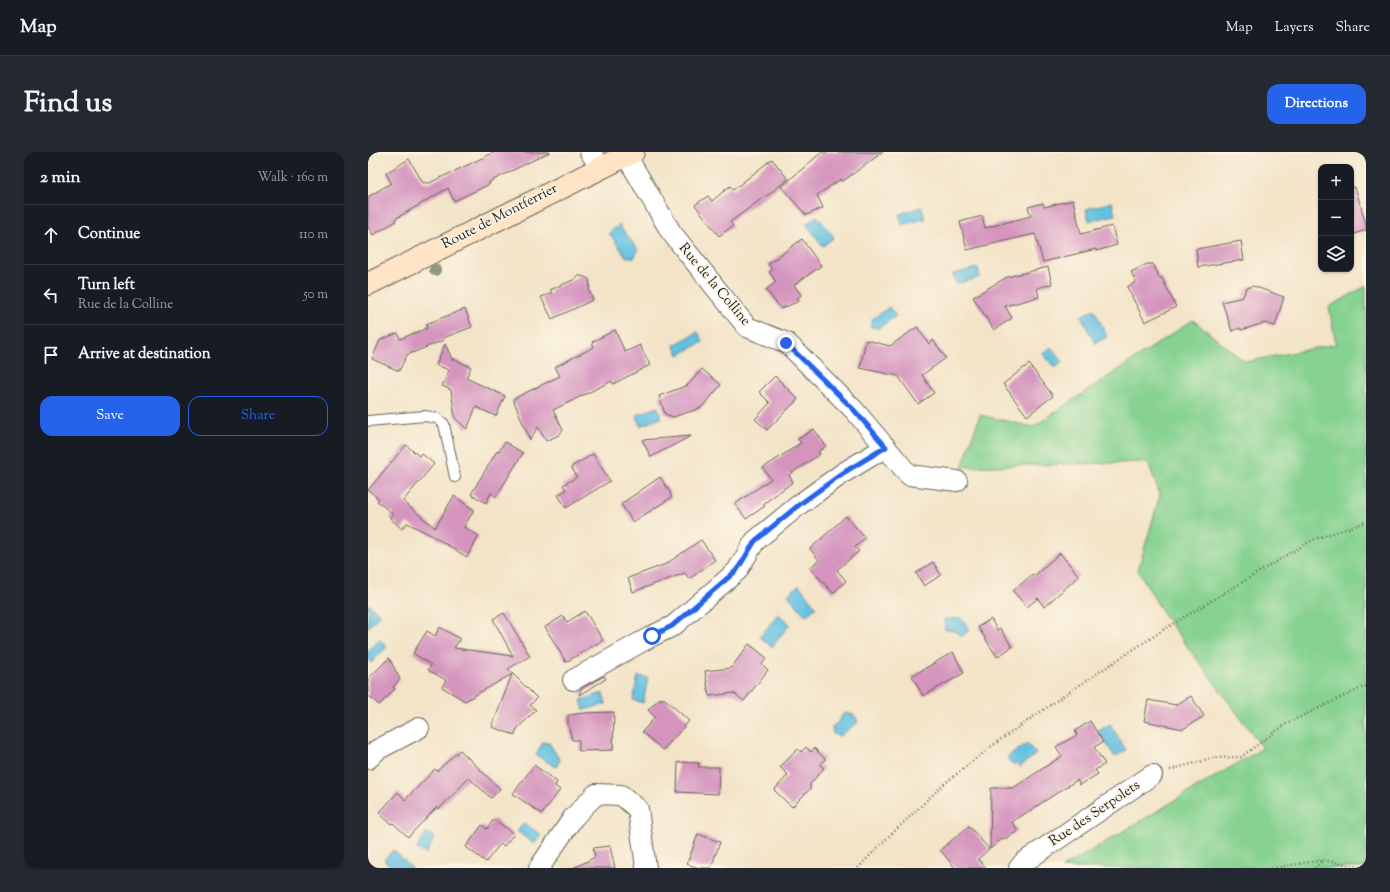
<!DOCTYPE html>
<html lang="en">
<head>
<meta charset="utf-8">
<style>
  :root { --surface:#171b24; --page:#242831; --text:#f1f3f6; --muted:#9ea1a6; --line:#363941; --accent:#2563eb }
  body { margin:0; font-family:"Sorts Mill Goudy",serif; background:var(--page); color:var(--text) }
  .controls { position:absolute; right:12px; top:12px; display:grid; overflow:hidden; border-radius:8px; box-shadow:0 1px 3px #0004 }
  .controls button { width:36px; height:36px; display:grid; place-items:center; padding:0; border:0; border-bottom:1px solid var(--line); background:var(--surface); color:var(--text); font:20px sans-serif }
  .stop { position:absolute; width:12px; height:12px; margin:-9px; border:3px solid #2563eb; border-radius:50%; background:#fff }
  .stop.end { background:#2563eb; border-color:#fff; box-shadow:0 1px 4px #0008 }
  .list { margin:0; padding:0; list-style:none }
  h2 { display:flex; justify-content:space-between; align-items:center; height:52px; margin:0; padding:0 16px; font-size:17px }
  h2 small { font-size:13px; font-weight:400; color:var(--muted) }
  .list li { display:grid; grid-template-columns:26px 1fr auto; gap:12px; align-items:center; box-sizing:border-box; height:60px; padding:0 16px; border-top:1px solid var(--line) }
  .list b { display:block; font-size:15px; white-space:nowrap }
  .list p { margin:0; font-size:13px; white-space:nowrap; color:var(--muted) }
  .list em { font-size:13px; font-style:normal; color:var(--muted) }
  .actions { display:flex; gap:8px; padding:12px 16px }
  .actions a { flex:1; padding:9px 0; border:1px solid var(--accent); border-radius:12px; text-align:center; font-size:14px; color:var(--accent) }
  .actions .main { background:var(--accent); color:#fff }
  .icon { flex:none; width:22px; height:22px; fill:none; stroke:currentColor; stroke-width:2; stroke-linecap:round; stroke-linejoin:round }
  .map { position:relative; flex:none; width:998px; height:716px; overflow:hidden; border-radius:12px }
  header { display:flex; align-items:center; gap:24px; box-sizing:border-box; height:56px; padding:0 20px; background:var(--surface); border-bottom:1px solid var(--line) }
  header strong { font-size:19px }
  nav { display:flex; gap:22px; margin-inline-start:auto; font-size:14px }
  .intro { display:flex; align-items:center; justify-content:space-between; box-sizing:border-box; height:96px; padding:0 24px }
  h1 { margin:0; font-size:28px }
  .button { padding:10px 18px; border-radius:12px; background:var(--accent); color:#fff; font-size:14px; font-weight:700 }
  main { display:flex; gap:24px; padding:0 24px }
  aside { flex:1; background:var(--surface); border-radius:12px; box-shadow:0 1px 3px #0004 }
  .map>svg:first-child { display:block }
  .green { fill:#86d290; stroke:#517756 }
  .water { fill:#64c1e2; stroke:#406e7f }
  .building { fill:#d494be }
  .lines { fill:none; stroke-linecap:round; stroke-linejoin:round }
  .lane-casing { stroke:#676258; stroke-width:12 }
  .street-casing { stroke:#676258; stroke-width:22 }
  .secondary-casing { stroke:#676258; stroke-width:24 }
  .path { stroke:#676258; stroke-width:2.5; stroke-dasharray:1 3; stroke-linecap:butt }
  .lane { stroke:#fff; stroke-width:10 }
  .street { stroke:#fff; stroke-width:20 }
  .secondary { stroke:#ffe4c6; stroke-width:22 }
  .tree { fill:#919980 }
  .route { stroke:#2563eb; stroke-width:5 }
  .labels { text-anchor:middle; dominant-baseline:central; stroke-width:3; stroke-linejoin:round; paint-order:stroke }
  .street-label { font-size:14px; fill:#1c1c1c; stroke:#fcf5e5 }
</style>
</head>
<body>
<header>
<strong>Map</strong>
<nav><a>Map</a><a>Layers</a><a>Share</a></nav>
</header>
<div class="intro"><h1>Find us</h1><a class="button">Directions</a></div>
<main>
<aside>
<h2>2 min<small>Walk · 160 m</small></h2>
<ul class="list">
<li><svg class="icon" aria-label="ahead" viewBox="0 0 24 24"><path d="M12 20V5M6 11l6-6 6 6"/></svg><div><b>Continue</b></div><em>110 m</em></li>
<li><svg class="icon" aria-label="left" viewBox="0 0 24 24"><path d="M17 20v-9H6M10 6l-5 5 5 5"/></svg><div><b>Turn left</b><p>Rue de la Colline</p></div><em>50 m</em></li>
<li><svg class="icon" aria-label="arrive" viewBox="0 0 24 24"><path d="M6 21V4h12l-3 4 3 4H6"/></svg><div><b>Arrive at destination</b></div></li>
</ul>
<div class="actions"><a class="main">Save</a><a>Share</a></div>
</aside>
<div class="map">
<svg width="998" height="716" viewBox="0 0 998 716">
  <rect width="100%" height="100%" fill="#fcf5e5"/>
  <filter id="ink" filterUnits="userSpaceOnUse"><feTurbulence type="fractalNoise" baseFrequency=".025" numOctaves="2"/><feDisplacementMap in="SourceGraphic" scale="8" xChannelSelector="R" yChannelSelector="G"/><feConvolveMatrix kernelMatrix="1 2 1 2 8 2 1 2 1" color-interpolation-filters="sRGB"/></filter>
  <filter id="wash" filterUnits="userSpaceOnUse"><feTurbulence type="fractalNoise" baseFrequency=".012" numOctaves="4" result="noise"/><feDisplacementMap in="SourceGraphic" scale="16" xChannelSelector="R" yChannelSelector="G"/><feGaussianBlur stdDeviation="0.9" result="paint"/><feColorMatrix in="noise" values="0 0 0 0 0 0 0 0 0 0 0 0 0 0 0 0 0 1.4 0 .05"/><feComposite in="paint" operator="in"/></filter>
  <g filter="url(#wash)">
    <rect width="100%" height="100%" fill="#f3e4c8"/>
    <!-- green -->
    <path class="green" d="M998 134V716H694L895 596 796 463 770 418 792 343 780 310 594 315 612 263 665 275 825 168 877 210 968 192 961 155Z"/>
    <!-- water -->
    <g class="water">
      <path d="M744 50 747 63 721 69 718 57Z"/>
      <path d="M554 55 557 67 534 73 531 62Z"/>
      <path d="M449 64 466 85 455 94 438 72Z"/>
      <path d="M251 73 270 98 268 103 266 106 260 104 259 106 241 81Z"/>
      <path d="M610 116 612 125 588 132 585 122Z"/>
      <path d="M521 155 528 164 509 177 508 175H503L502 173 504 169 503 168Z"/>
      <path d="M726 157 739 185 727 191 713 164Z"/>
      <path d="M330 180 335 190 311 203 306 193Z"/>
      <path d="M683 195 695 210 687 216 675 202Z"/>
      <path d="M290 255 293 266 272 274 268 263Z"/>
      <path d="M431 433 448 455 438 464 420 443Z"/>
      <path d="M0 452 12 462 0 476Z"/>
      <path d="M410 462 422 472 404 495 392 485Z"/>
      <path d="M593 466 602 478 593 485 588 479 577 478 576 467Z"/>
      <path d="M11 487 19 495 3 511 0 508V499Z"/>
      <path d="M270 524 280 526 275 551 265 548Z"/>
      <path d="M235 541 238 552 216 558 213 548Z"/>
      <path d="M478 561 486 563 489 567V571L472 584 465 582 464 575 470 570 475 562Z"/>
      <path d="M742 572 758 598 747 605 730 579Z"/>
      <path d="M175 590 181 591 192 608 188 615 168 603Z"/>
      <path d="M659 591 668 602 652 615 650 612 645 613 639 606Z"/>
      <path d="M156 671 173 683 166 692 149 679Z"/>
      <path d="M58 680 67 685 58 702 49 697Z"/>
      <path d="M25 698 44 716H25L16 708Z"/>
    </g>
    <g id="blocks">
      <!-- building -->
      <g class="building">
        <path d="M127 0H182L121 30 122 32 86 49 80 36 27 67 28 69 5 83 0 75V45L23 31 18 21 41 7 55 31 58 30 59 32Z"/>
        <path d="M454 0H515L475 29 473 27 449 43 455 56 438 63 413 35Z"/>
        <path d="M404 7 420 27 400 43H399L362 70 365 74 351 84 327 53 340 44 344 49 362 34 365 38Z"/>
        <path d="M987 35 998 72V78L983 83V36Z"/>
        <path d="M705 48 713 82 744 74 749 93 728 99V97L675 110 667 82 599 98 592 70 614 64 617 76 663 64 660 55 675 51 676 55Z"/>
        <path d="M434 87 453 114 426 133 433 143 429 146 431 149 413 157 398 138 408 130 401 120 404 118 400 112Z"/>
        <path d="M873 89 876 108 830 115 828 97Z"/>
        <path d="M779 112H785L790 122V125L794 126 808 155 777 170 759 135 768 130 763 120Z"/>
        <path d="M680 115 684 132 669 136 671 145 637 154 644 166 626 178 605 145 639 125Z"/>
        <path d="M210 124H214L221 127 222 132 221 138 225 148 184 167 173 145 184 141 182 138 205 128Z"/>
        <path d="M885 134 916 145 907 174 897 171 873 178 872 176 864 179 854 150 875 145 878 136Z"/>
        <path d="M97 157 104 175 75 186 76 188 39 203 31 219 4 207 12 188 30 181 32 187 59 176 58 172Z"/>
        <path d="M549 175 561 192 565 188 578 206 554 223 566 241 550 252 530 224 492 216 498 188 522 194Z"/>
        <path d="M247 178 257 200 272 193 282 213 245 232 244 229 185 258 195 278 191 283 178 289 170 275 162 288 145 247 192 224 187 215 226 195 224 190Z"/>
        <path d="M77 192 85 209V207L103 215 98 226 137 244 128 264 108 255 99 277 87 266 83 238 74 234 81 218 68 213Z"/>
        <path d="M661 212 685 244 659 264 635 232Z"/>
        <path d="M334 217 353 233 333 256 305 265 297 262 291 244 320 233Z"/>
        <path d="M407 224 430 247 399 278 387 267 402 251 391 240Z"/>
        <path d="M446 277 458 294 450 300 452 302 421 323 425 330 395 352 397 354 378 367 367 352 403 327 395 316 433 291 430 287Z"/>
        <path d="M323 284 283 305 274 288Z"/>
        <path d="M137 290 155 301 128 345 123 341 118 351 103 342 129 299 130 300Z"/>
        <path d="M38 293 51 304 53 301 66 312 35 349 67 376 86 344 106 358 96 375 111 384 99 405 63 383 39 371 34 377 22 366 25 362 9 349 11 347 0 338Z"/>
        <path d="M225 302 242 329 198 356 190 343 198 338 195 333 209 325 203 315Z"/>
        <path d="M292 325 303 342 302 343 304 345 265 370 253 352Z"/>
        <path d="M478 364 497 386 487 395 491 399 469 418 478 429 465 441 442 416 451 408 442 397Z"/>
        <path d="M333 388 347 408 321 427 317 421 265 440 260 426 298 412Z"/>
        <path d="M692 401 711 424 676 455 670 446 659 455 645 439 665 422 666 424Z"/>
        <path d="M565 410 573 423 556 434 548 421Z"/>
        <path d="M217 459 235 488 198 510 177 475 195 464 199 470Z"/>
        <path d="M136 461 162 504 140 517 169 546 162 553 168 558 149 577 147 583 124 575 144 522 97 549 74 535 78 528 60 518 63 513 45 501 59 479 67 484 72 475 92 487 86 496 145 504 125 467Z"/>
        <path d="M623 467 629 478 632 476 644 495 629 505 610 475Z"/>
        <path d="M381 492 399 506 394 512 400 518 376 549 366 541 341 544 337 519 363 516Z"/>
        <path d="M585 500 596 521 555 544 544 524Z"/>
        <path d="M21 506 32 527 25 535 27 537 11 553 0 543V527Z"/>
        <path d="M236 524 238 527 211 543 213 537Z"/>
        <path d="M823 544 836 564 815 577 776 569 780 548 808 553Z"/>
        <path d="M291 547H297L321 569 295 598 274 580 287 565 280 558Z"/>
        <path d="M246 560 245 598 211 599V588H204L200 572V563L217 561Z"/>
        <path d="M722 569 735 590 726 595 737 612 727 618 730 622 712 633 709 628 644 670 650 679 635 688 634 687 622 697 623 636H645L694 604 688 595 709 583 707 579Z"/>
        <path d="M438 595 443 600 446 596 457 607 452 613 456 616 442 632V637L424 655 406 638 420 623 412 615 430 597 433 600Z"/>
        <path d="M92 598 132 637 123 646 101 626 71 657 69 655 40 685 25 671 23 672 11 661 30 640 37 648 67 617 69 619Z"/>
        <path d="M310 610 331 611 330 615H351L350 642 309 640Z"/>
        <path d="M166 613 189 630 187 634 192 638 174 662 145 642Z"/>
        <path d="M126 667 146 682 136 694 132 692 118 710 98 695 114 673 119 677Z"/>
        <path d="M601 674 621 697 610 707 618 716H587L572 698Z"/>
        <path d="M330 682 352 690 343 716H331L319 712Z"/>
        <path d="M242 694 247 716H206L227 705 225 696Z"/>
      </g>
    </g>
  </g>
  <g filter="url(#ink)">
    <use href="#blocks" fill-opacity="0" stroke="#676258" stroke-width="1"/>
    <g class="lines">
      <!-- lane casing -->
      <g class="lane-casing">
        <path id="lane" d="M0 269 57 264 69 266 76 272 87 325"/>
      </g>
      <!-- street casing -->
      <g class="street-casing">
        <g id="street">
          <path d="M222 0 233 15"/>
          <path d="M258 3 303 80 379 175 419 191 486 258 541 323 589 329"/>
          <path d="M205 528 284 484 305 474 369 419 387 389 432 352 475 321 518 295"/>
          <path d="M0 607 9 598 51 576"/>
          <path d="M171 716 205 666 228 642 253 643 270 657 278 716"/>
          <path d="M651 716 656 710 784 623"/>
        </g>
      </g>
      <!-- secondary casing -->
      <g class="secondary-casing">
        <path id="secondary" d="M0 132 265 0"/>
      </g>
      <!-- path -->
      <g class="path">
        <path d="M802 618 844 606 873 605 919 571 998 534"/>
        <path d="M490 716 514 691 576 632 629 590 704 538 795 478 944 388 998 370"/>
        <path d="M904 716 955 708"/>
        <path d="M947 716 955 708 996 716"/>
      </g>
      <!-- lane -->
      <use href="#lane" class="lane"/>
      <!-- street -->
      <use href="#street" class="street"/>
      <!-- secondary -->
      <use href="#secondary" class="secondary"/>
    </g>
    <!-- trees -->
    <circle class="tree" cx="67" cy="118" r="6"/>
  </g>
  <g class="lines" filter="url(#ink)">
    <!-- route -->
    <path class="route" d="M284 484 304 474 369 418 387 389 432 352 475 321 518 295 486 258 418 191"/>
  </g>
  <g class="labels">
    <!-- street labels -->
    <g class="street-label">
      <text transform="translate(132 65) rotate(-27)">Route de Montferrier</text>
      <text transform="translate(346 133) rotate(50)">Rue de la Colline</text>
      <text transform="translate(727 662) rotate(-34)">Rue des Serpolets</text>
    </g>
  </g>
</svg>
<div class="controls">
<button>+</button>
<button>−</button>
<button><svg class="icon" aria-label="layers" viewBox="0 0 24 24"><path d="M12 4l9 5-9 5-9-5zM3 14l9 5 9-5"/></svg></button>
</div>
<div class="stop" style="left:284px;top:484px"></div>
<div class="stop end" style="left:418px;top:191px"></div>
</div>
</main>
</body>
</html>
